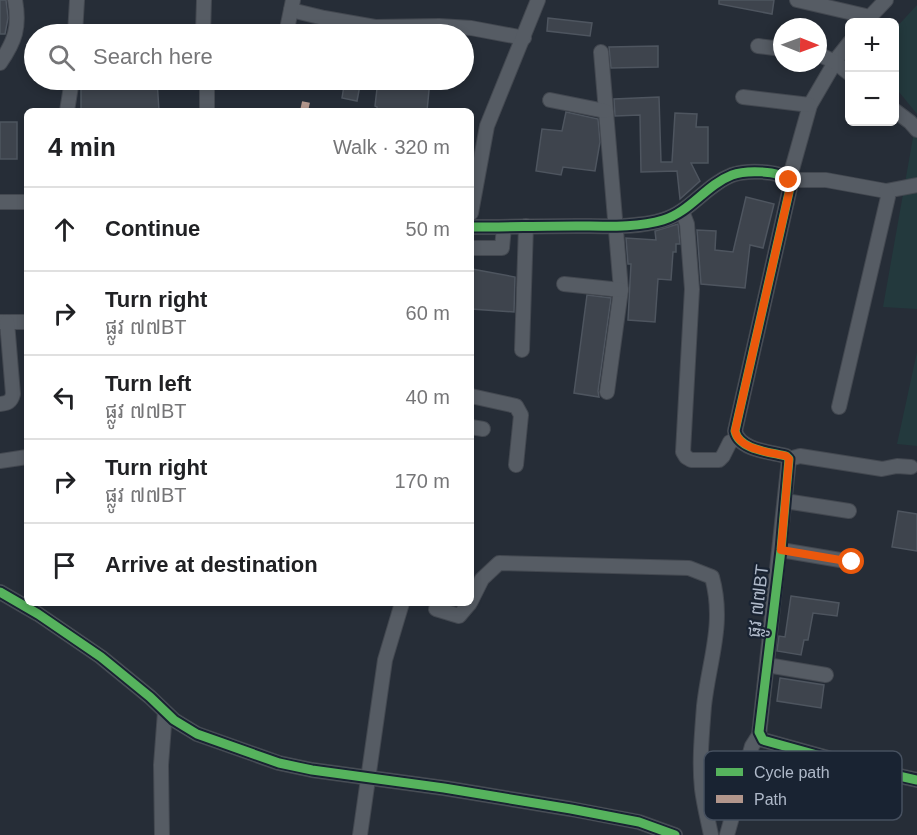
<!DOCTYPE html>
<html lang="en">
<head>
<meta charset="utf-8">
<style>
  :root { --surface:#fff; --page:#f6f6f6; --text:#202124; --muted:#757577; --line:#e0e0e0 }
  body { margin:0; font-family:Helvetica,"Noto Sans Khmer",sans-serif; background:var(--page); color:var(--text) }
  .controls { position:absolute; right:18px; top:18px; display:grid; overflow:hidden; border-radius:9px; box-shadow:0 3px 9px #0003 }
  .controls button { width:54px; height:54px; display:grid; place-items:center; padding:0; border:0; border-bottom:2px solid var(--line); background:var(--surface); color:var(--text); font:30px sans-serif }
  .compass { position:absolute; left:773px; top:18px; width:54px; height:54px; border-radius:50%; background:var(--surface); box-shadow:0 3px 9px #0003; rotate:91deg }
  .stop { position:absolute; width:18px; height:18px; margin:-14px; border:4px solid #ea580c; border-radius:50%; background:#fff }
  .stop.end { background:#ea580c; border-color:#fff; box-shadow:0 2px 6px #0008 }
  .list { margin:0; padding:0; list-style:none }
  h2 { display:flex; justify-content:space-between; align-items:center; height:78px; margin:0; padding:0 24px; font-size:26px }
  h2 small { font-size:20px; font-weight:400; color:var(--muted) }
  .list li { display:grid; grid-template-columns:39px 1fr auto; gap:18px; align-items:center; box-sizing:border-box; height:84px; padding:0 24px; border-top:2px solid var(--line) }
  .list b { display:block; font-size:22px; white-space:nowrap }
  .list p { margin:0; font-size:20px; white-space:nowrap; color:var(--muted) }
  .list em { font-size:20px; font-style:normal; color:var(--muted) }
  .icon { flex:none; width:33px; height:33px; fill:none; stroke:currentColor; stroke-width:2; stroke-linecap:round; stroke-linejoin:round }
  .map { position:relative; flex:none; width:917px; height:835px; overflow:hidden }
  .search { position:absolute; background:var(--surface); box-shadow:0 3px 9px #0003; left:24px; top:24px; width:450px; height:66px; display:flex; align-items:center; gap:15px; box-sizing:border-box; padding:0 21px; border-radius:33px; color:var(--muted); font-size:22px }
  .panel { position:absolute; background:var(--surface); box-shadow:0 3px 9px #0003; left:24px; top:108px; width:450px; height:498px; border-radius:9px }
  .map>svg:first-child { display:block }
  .green { fill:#23393d }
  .building { fill:#3e444d; stroke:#4e555f; stroke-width:1.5 }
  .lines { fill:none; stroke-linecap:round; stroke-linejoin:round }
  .minor-casing { stroke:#434850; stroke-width:16 }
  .minor { stroke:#565c64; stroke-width:14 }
  .quiet { stroke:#b2968c; stroke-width:8; stroke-dasharray:15 8; stroke-linecap:butt }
  .cycleway-casing { stroke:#192332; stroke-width:13 }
  .cycleway { stroke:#56b35d; stroke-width:9 }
  .route { stroke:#ea580c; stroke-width:8 }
  .labels { text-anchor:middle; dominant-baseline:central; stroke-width:4.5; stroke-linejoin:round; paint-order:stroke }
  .street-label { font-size:18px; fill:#afb9c9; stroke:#192332 }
  .key { fill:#192332; stroke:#46505f; stroke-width:1.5 }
  .key-label { font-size:16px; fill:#afb9c9 }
</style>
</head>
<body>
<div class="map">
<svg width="917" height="835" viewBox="0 0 917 835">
  <rect width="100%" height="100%" fill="#262d37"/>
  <!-- green -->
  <g class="green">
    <path d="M917 5V114L895 87 894 30Z"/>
    <path d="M917 115V309L883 307Z"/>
    <path d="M917 352V446L897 444Z"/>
  </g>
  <!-- building -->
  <g class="building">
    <path d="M0 0H6L8 18 5 34H0Z"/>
    <path d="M719 0H774L772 14 719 4Z"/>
    <path d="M548 18 592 23 590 36 547 31Z"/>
    <path d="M658 46V67L611 68 609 47Z"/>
    <path d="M157 80 159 111H81V81Z"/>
    <path d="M345 80H361L357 101 342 98Z"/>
    <path d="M378 80H430L427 111H377V107L375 106Z"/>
    <path d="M659 97 661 162H672L675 113 697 114 696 127H708V163H691L700 181 680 199 677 171 641 172 640 115 615 116 614 99Z"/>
    <path d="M566 112 598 119 600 142 595 171 563 167 561 175 536 171 542 129 562 131Z"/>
    <rect x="0" y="122" width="17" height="37"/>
    <path d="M746 197 774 204 763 248 750 245 745 288 701 284 697 230 716 231 715 250 733 252Z"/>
    <path d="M678 224 680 244H676V252H673L671 280 658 279 655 322 628 320 631 264H628L626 238 656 240 655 231Z"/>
    <path d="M472 269 515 277 514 312 471 309Z"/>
    <path d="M587 295 611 298 598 391 599 397 574 393Z"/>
    <path d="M898 511 917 514V551L892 547Z"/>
    <path d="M791 596 839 603 837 616 813 613 808 640H804L801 655 777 651 779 636 785 637Z"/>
    <path d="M780 678 824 685 821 708 777 701Z"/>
  </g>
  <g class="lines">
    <!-- minor casing -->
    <g class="minor-casing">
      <g id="minor">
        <path d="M797 0 870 17"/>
        <path d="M291 10 324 18 375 27 439 26 471 28 524 38"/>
        <path d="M865 22 886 0"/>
        <path d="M75 34 77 0"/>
        <path d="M203 34 204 0"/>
        <path d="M286 34 293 0"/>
        <path d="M850 42 838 57 810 105 789 180H826L886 191 917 185"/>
        <path d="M758 46 782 49"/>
        <path d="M601 52 621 290 607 392"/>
        <path d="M818 54 835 62 850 74"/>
        <path d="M0 63C15 41 20 27 15 0"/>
        <path d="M207 80V111"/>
        <path d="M743 97 810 105"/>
        <path d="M550 100 605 111"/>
        <path d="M894 110 910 122 917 130"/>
        <path d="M67 111 72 80"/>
        <path d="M0 202H27"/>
        <path d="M682 211 687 224 692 289 683 452 686 457 691 460H719L723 456 730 442 737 439"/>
        <path d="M471 213 487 126 538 0"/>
        <path d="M471 227C506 227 541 226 576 226 603 226 637 228 663 220 690 212 706 185 732 175 745 170 779 170 789 180L790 188 735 431C739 450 770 452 786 456L789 459"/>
        <path d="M471 248H502L504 227"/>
        <path d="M564 284 621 290"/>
        <path d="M0 322H27"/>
        <path d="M522 350 526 226"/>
        <path d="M471 396 516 406 521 415 516 465"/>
        <path d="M0 404C8 403 11 402 13 394L7 322"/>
        <path d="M839 407 888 197 886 191"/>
        <path d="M471 427 483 429"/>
        <path d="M789 459 759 735 763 740 864 768 917 780"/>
        <path d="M789 459 800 456 882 469 897 466 911 467"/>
        <path d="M0 461 27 457"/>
        <path d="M785 501 849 511"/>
        <path d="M781 550 852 562"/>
        <path d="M0 592 38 614 101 657 150 697 174 720 197 734 279 763 312 770 444 788 571 809 639 822 675 835"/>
        <path d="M471 601 482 579 499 563 689 568 712 577C725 624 709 660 704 706 702 733 699 762 702 789 704 805 708 820 711 835"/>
        <path d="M436 609 459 616 470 603"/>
        <path d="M767 665 826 675"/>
        <path d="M162 835 161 765 165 712"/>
        <path d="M360 835 385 660 402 603"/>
        <path d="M727 835 752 746 759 735"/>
      </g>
    </g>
    <!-- minor -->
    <use href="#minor" class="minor"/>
    <!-- quiet -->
    <path class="quiet" d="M304 111 306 102"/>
    <!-- cycleway casing -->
    <g class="cycleway-casing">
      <g id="cycleway">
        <path d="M471 227C506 227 541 226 576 226 603 226 637 228 663 220 690 212 706 185 732 175 745 170 779 170 789 180L790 188 735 431C739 450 770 452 786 456L789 459 781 550 759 732 763 740 864 768 917 780"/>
        <path d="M0 592 38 614 101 657 150 697 174 720 197 734 279 763 312 770 444 788 571 809 639 822 675 835"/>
      </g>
    </g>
    <!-- cycleway -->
    <use href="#cycleway" class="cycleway"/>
  </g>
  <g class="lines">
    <!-- route -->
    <path class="route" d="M789 180 790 188 735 431C739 450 770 452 786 456L789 459 781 550 852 562"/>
  </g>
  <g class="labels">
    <!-- street labels -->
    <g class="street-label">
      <text transform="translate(758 601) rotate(-83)">ផ្លូវ ៧៧BT</text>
    </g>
  </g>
  <!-- legend -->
  <rect x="704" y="751" width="198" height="69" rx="9" class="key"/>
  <rect x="716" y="768" width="27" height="8" fill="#56b35d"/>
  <rect x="716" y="795" width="27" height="8" fill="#b2968c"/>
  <g class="key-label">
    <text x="754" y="778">Cycle path</text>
    <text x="754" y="805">Path</text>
  </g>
</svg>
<div class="controls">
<button>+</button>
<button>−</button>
</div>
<svg class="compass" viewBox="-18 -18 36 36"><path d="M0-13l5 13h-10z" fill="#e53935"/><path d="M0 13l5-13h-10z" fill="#757577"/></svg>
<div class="stop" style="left:852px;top:562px"></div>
<div class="stop end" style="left:789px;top:180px"></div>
<div class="search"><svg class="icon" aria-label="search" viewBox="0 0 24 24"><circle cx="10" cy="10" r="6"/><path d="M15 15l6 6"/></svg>Search here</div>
<section class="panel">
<h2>4 min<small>Walk · 320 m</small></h2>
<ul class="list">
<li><svg class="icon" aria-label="ahead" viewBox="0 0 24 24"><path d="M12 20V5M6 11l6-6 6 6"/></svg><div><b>Continue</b></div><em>50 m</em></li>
<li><svg class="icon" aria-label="right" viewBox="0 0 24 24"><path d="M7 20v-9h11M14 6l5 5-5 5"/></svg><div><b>Turn right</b><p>ផ្លូវ ៧៧BT</p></div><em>60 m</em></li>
<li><svg class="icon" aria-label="left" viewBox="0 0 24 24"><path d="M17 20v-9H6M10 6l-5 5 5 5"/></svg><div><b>Turn left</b><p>ផ្លូវ ៧៧BT</p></div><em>40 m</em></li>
<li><svg class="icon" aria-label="right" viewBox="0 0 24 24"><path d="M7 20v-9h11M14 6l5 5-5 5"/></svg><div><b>Turn right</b><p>ផ្លូវ ៧៧BT</p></div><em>170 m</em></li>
<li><svg class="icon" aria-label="arrive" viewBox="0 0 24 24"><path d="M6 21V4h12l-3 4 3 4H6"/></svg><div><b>Arrive at destination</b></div></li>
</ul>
</section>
</div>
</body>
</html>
